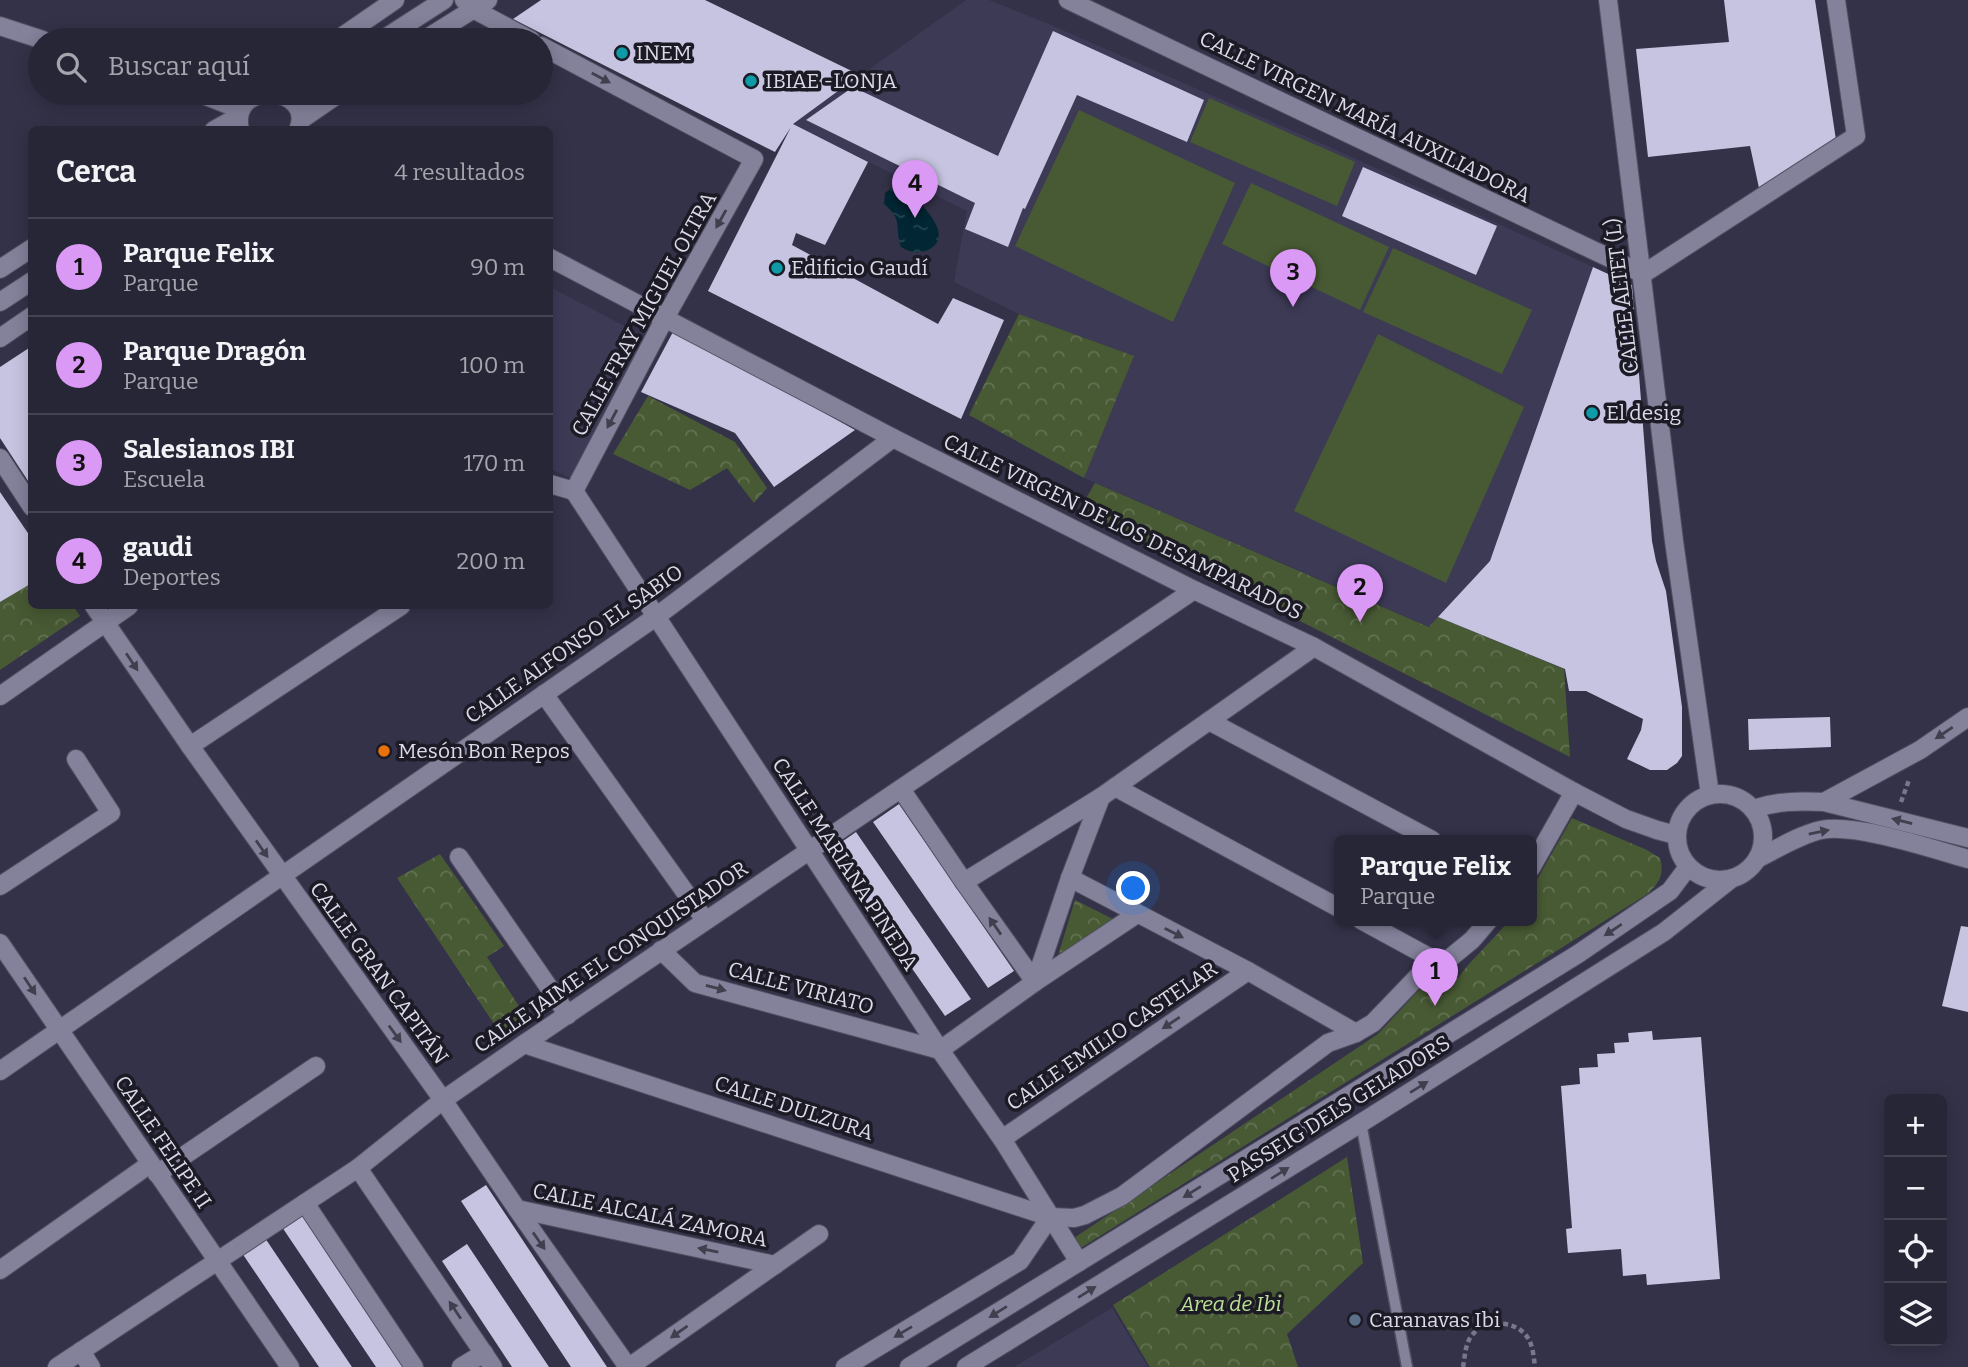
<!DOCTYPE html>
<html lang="es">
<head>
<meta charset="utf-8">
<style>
  :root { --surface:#272636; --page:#333242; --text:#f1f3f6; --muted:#a4a5ad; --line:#434351; --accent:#db99f6 }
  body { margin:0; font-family:Bitter,serif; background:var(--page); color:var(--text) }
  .controls { position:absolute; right:21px; bottom:21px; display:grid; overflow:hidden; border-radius:10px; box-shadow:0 4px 18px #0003 }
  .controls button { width:63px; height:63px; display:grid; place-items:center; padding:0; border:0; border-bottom:2px solid var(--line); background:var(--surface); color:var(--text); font:35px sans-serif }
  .you { position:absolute; left:1134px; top:889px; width:24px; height:24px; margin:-18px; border:5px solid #fff; border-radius:50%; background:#1a73e8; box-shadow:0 0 0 10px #1a73e833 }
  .badge { display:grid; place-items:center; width:46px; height:46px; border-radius:50%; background:var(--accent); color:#111; font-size:23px; font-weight:700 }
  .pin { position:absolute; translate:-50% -58px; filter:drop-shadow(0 2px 4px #0008) }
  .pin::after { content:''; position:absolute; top:37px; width:24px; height:21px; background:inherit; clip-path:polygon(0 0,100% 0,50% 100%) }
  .popup { position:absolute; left:1334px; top:835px; width:203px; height:91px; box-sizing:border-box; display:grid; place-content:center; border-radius:10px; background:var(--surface); filter:drop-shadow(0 2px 5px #0005); font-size:23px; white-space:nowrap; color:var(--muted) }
  .popup b { font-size:26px; color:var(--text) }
  .popup::after { content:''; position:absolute; left:50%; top:100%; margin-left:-14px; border:14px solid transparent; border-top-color:var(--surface) }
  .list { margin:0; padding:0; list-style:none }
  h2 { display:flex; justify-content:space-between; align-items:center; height:91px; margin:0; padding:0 28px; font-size:30px }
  h2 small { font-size:23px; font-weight:400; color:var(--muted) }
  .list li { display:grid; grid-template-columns:46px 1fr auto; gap:21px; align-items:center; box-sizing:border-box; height:98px; padding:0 28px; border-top:2px solid var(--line) }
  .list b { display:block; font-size:26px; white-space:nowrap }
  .list p { margin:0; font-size:23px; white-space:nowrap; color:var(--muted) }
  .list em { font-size:23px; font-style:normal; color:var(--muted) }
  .icon { flex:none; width:38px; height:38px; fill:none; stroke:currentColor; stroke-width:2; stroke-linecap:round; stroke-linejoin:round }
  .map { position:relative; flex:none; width:1968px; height:1367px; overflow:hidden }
  .search { position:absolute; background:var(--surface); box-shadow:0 4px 18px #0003; left:28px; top:28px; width:525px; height:77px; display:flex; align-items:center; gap:18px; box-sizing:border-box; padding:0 24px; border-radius:38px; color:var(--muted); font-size:26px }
  .panel { position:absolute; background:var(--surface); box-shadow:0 4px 18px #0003; left:28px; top:126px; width:525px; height:483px; border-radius:10px }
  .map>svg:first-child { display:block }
  .built { fill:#3d3a56 }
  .park { fill:url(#park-crowns) }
  .pitch { fill:#485a34 }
  .water { fill:url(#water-ripples) }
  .building { fill:#c6c4e0 }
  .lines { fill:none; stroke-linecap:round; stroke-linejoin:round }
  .lane-casing { stroke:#515062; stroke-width:13 }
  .street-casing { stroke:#515062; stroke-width:20 }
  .secondary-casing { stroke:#515062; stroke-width:20 }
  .path { stroke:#79788b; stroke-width:4.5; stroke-dasharray:5 3.5; stroke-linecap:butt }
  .lane { stroke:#84829b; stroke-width:10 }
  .street { stroke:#84829b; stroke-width:18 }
  .secondary { stroke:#84829b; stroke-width:18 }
  .oneway { fill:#403f4e }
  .culture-dot { fill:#0f9aa8; stroke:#1c1b25; stroke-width:2.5 }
  .food-dot { fill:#e8710a; stroke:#1c1b25; stroke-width:2.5 }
  .service-dot { fill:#5c6f8a; stroke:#1c1b25; stroke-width:2.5 }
  .labels { text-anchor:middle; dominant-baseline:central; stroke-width:7; stroke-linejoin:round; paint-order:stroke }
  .poi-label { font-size:21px; fill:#dadae8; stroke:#1c1b25; text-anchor:start }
  .street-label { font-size:21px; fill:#dadae8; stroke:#1c1b25 }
  .park-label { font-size:21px; font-style:italic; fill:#bbe194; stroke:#1c1b25 }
</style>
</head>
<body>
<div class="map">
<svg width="1968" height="1367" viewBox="0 0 1968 1367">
  <defs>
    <pattern id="park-crowns" width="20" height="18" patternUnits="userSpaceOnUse" patternTransform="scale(1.75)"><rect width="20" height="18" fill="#485a34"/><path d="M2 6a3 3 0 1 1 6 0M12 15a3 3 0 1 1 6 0" fill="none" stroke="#627151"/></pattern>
    <pattern id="water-ripples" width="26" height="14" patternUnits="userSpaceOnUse" patternTransform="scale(1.75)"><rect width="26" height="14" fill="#022634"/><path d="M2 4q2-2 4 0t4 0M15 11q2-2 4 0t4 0" fill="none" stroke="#264551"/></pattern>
  </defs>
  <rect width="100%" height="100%" fill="#343248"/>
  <!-- built -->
  <g class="built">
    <path d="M966 0H989L1051 25 1325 145 1593 267 1490 561 1430 627 1084 478 1134 356 1019 314 954 282 967 211 793 124Z"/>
    <path d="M550 287 653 341 579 482 550 469Z"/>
    <path d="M1112 1308 1148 1367H1014Z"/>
  </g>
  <!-- park -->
  <g class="park">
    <path d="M1019 314 1134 356 1084 478 969 415Z"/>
    <path d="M648 396 735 442 767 488 754 503 727 468 690 490 613 454Z"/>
    <path d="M1095 483 1429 627 1438 617 1564 669 1570 757 1079 510Z"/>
    <path d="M31 583 32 606H73L80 616 0 670V602Z"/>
    <path d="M1572 818 1647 850 1660 858C1665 876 1658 884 1646 895L1079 1249 1074 1238 1378 1034 1433 975 1445 969 1458 978C1473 957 1493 941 1509 920H1531V890Z"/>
    <path d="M440 854 504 946 487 957 528 1020 502 1036 397 878Z"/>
    <path d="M1075 900 1113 919 1057 959Z"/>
    <path d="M1347 1157 1363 1263 1287 1334 1298 1367H1150L1113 1305Z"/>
  </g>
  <!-- pitch -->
  <g class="pitch">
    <path d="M1209 98 1355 162 1337 206 1190 142Z"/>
    <path d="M1079 110 1235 183 1173 322 1015 246Z"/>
    <path d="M1251 183 1389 247 1360 310 1222 244Z"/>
    <path d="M1393 248 1532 310 1502 374 1363 312Z"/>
    <path d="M1378 334 1524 407 1446 583 1294 511Z"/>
  </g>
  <!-- water -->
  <path class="water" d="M892 188C899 189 907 192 913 196 914 196 920 203 921 204 932 216 951 239 928 250 918 254 909 252 901 247 894 226 904 221 884 204L885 193Z"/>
  <!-- building -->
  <g class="building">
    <path d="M541 0H705L860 75 793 124 868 162 825 245 796 233 792 245 938 324 953 298 1004 320 961 419 708 291 791 127 775 152 513 19Z"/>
    <path d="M1724 0H1815L1836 140 1759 188 1750 146 1648 157 1636 49 1729 42Z"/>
    <path d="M1053 31 1204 100 1187 142 1077 95 1025 209 1023 208 1008 247 965 229 975 203 806 120 853 87 998 156Z"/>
    <path d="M1363 167 1497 226 1476 275 1342 216Z"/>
    <path d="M1593 267 1632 285 1652 541 1656 561 1666 591 1682 707V756L1677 763 1667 770H1650L1627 759 1641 730 1643 719 1586 691H1569L1565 669 1438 617 1490 561Z"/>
    <path d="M674 330 762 378 855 430 774 487 735 433 641 392Z"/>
    <path d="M32 346V487L0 438V367Z"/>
    <path d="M0 492 32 539V583L0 602Z"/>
    <path d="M1830 717 1831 747 1749 750 1748 719Z"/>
    <path d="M899 804 1014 971 988 988 873 822Z"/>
    <path d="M856 832 971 999 945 1016 830 850Z"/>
    <path d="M1961 926 1968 927V1012L1942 1006Z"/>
    <path d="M1652 1031 1653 1040 1701 1037 1720 1279 1647 1285 1646 1274 1623 1276 1621 1249 1568 1253 1566 1229 1572 1228 1561 1086 1580 1084 1579 1068 1598 1067 1597 1054 1615 1053 1614 1043 1629 1042 1628 1033Z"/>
    <path d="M486 1185 607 1367H571L461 1201Z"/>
    <path d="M305 1212 410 1367H376L282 1227Z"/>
    <path d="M265 1238 352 1367H319L242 1253Z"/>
    <path d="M467 1244 549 1367H512L442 1261Z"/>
  </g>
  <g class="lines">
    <!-- lane casing -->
    <g class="lane-casing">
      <path id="lane" d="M1361 1123 1407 1367"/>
    </g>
    <!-- street casing -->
    <g class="street-casing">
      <g id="street">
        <path d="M464 0 473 9 531 40"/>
        <path d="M1068 0 1643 274 1856 136 1836 0"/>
        <path d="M1608 0 1674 541 1710 795"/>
        <path d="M0 26 43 40"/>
        <path d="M337 40 395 0"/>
        <path d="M424 40 488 0"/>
        <path d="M541 46 754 159 665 318 574 491"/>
        <path d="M198 93 241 110"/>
        <path d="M302 119 340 93"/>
        <path d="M214 130 239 116"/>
        <path d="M550 258 893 438 1194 590 1314 647 1574 792 1626 819 1657 830 1676 835"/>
        <path d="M0 269 32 248"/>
        <path d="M0 338 32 316"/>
        <path d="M0 458 32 507"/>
        <path d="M550 484 574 491"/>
        <path d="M574 491 940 1050 1002 1139 1079 1262"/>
        <path d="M94 606 190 746 443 1100 517 1209 628 1367"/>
        <path d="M544 694 705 920"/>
        <path d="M0 696 129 606"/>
        <path d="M1209 721 1432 840"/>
        <path d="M190 746 401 606"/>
        <path d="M1115 787 1339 908"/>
        <path d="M901 789 964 882 1035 982 1137 914"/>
        <circle cx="1720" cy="837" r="43"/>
        <path d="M1824 802 1920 750 1968 717"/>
        <path d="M1753 809C1777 801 1799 801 1824 802L1968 838"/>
        <path d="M459 857 568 1015"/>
        <path d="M1757 859C1777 849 1799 835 1821 830 1855 823 1933 849 1968 859"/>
        <path d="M1531 868 1574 792"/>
        <path d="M1070 878 1248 971 1356 1033"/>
        <path d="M964 882 1101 797"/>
        <path d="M0 886 111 813 76 759"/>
        <path d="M1361 920 1438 962"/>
        <path d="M0 943 290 1367"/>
        <path d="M661 950 695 983 940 1050 1035 982 1070 878 1101 797 1314 647"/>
        <path d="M524 1044 1050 1217 1074 1218 1085 1215 1122 1196 1328 1043 1356 1033 1373 1023 1425 969 1438 962 1450 958 1472 940 1489 920"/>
        <path d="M0 1071 657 616 893 438"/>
        <path d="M1002 1139 1248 971"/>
        <path d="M358 1168 493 1367"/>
        <path d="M157 1174 316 1066"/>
        <path d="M305 1203 414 1367"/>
        <path d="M517 1209 775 1265"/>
        <path d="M0 1270 150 1164"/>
        <path d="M81 1351 91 1367"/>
        <path d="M57 1367 358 1168 443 1100 524 1044 1194 590"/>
        <path d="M461 1367 484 1353"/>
        <path d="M629 1367 819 1234"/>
        <path d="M845 1367 1020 1261 1050 1217"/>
        <path d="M909 1367 1578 954 1670 891 1688 867"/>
        <path d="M966 1367 1361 1123 1664 932 1730 880"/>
      </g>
    </g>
    <!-- secondary casing -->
    <g class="secondary-casing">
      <g id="secondary">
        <path d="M382 40 444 0"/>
        <path d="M240 130C228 78 317 86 298 130"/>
        <path d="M0 302 32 281"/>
      </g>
    </g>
    <!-- path -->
    <g class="path">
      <path d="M1901 802 1909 780"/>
      <path d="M1463 1367C1465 1356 1465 1344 1472 1335 1486 1318 1519 1320 1529 1340 1533 1347 1534 1359 1535 1367"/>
    </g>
    <!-- lane -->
    <use href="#lane" class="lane"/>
    <!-- street -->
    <use href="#street" class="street"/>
    <!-- secondary -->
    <use href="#secondary" class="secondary"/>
  </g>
  <!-- one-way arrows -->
  <defs><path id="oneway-solid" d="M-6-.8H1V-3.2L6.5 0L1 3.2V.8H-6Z" transform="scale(1.75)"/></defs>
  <g class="oneway">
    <use href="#oneway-solid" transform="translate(601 78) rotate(28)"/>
    <use href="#oneway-solid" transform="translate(721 219) rotate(119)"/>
    <use href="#oneway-solid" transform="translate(612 419) rotate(118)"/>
    <use href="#oneway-solid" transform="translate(132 662) rotate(56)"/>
    <use href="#oneway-solid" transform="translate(1944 733) rotate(146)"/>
    <use href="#oneway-solid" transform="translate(1902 821) rotate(-166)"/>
    <use href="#oneway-solid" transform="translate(1819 832) rotate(-12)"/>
    <use href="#oneway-solid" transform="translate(262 849) rotate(55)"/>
    <use href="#oneway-solid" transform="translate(995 926) rotate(-125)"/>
    <use href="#oneway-solid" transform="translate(1613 930) rotate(146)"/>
    <use href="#oneway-solid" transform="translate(1174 933) rotate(27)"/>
    <use href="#oneway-solid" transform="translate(30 986) rotate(56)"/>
    <use href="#oneway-solid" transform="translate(716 988) rotate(15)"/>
    <use href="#oneway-solid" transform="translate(1171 1023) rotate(146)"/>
    <use href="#oneway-solid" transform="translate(395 1034) rotate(54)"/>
    <use href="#oneway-solid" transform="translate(1419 1087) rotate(-32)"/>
    <use href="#oneway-solid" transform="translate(1280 1173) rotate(-32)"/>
    <use href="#oneway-solid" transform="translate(1192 1192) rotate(148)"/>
    <use href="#oneway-solid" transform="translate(539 1241) rotate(55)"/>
    <use href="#oneway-solid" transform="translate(708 1250) rotate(-168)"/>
    <use href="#oneway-solid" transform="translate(1087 1292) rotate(-32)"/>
    <use href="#oneway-solid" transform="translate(455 1310) rotate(-124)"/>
    <use href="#oneway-solid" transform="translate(998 1312) rotate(148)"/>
    <use href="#oneway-solid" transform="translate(679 1332) rotate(145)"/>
    <use href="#oneway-solid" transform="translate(903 1332) rotate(149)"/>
  </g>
  <!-- markers -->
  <g class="culture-dot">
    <circle cx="622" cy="53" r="7"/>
    <circle cx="751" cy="81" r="7"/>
    <circle cx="777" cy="268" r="7"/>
    <circle cx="1592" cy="413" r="7"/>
  </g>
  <circle class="food-dot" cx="384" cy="751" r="7"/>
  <circle class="service-dot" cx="1355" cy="1320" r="7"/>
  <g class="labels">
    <!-- poi labels -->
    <g class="poi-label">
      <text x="636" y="53">INEM</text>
      <text x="765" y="81">IBIAE -LONJA</text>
      <text x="791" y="268">Edificio Gaudí</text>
      <text x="1606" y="413">El desig</text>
      <text x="398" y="751">Mesón Bon Repos</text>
      <text x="1369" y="1320">Caranavas Ibi</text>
    </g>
    <!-- street labels -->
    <g class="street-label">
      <text transform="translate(1365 117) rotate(26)">CALLE VIRGEN MARÍA AUXILIADORA</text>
      <text transform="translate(1622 296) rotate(-97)">CALLE ALTET (L)</text>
      <text transform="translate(644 314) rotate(-61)">CALLE FRAY MIGUEL OLTRA</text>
      <text transform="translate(1123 527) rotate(26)">CALLE VIRGEN DE LOS DESAMPARADOS</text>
      <text transform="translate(574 644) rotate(-35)">CALLE ALFONSO EL SABIO</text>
      <text transform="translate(845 864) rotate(57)">CALLE MARIANA PINEDA</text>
      <text transform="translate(611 957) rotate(-34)">CALLE JAIME EL CONQUISTADOR</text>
      <text transform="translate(379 973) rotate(54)">CALLE GRAN CAPITÁN</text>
      <text transform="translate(801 988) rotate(15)">CALLE VIRIATO</text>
      <text transform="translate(1112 1036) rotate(-34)">CALLE EMILIO CASTELAR</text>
      <text transform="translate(794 1108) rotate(18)">CALLE DULZURA</text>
      <text transform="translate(1339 1109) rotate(-32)">PASSEIG DELS GELADORS</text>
      <text transform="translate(163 1142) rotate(56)">CALLE FELIPE II</text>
      <text transform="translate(650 1215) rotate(12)">CALLE ALCALÁ ZAMORA</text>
    </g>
    <!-- park labels -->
    <g class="park-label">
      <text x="1231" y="1304">Area de Ibi</text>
    </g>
  </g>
</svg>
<div class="controls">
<button>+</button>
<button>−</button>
<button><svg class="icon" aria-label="locate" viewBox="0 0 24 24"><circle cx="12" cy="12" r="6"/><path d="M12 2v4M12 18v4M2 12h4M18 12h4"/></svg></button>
<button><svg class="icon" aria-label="layers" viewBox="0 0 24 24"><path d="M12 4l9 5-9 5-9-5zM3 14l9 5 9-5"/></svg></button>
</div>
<div class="you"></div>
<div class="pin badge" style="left:1435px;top:1006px">1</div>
<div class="popup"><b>Parque Felix</b>Parque</div>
<div class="pin badge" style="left:1360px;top:622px">2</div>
<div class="pin badge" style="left:1293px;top:307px">3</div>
<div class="pin badge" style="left:915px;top:218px">4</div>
<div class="search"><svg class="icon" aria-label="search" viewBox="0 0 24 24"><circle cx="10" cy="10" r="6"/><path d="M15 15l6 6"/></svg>Buscar aquí</div>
<section class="panel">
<h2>Cerca<small>4 resultados</small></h2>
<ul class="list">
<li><span class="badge">1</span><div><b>Parque Felix</b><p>Parque</p></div><em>90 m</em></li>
<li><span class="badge">2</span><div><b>Parque Dragón</b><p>Parque</p></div><em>100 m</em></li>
<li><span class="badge">3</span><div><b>Salesianos IBI</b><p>Escuela</p></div><em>170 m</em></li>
<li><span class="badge">4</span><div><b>gaudi</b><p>Deportes</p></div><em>200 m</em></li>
</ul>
</section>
</div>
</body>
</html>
